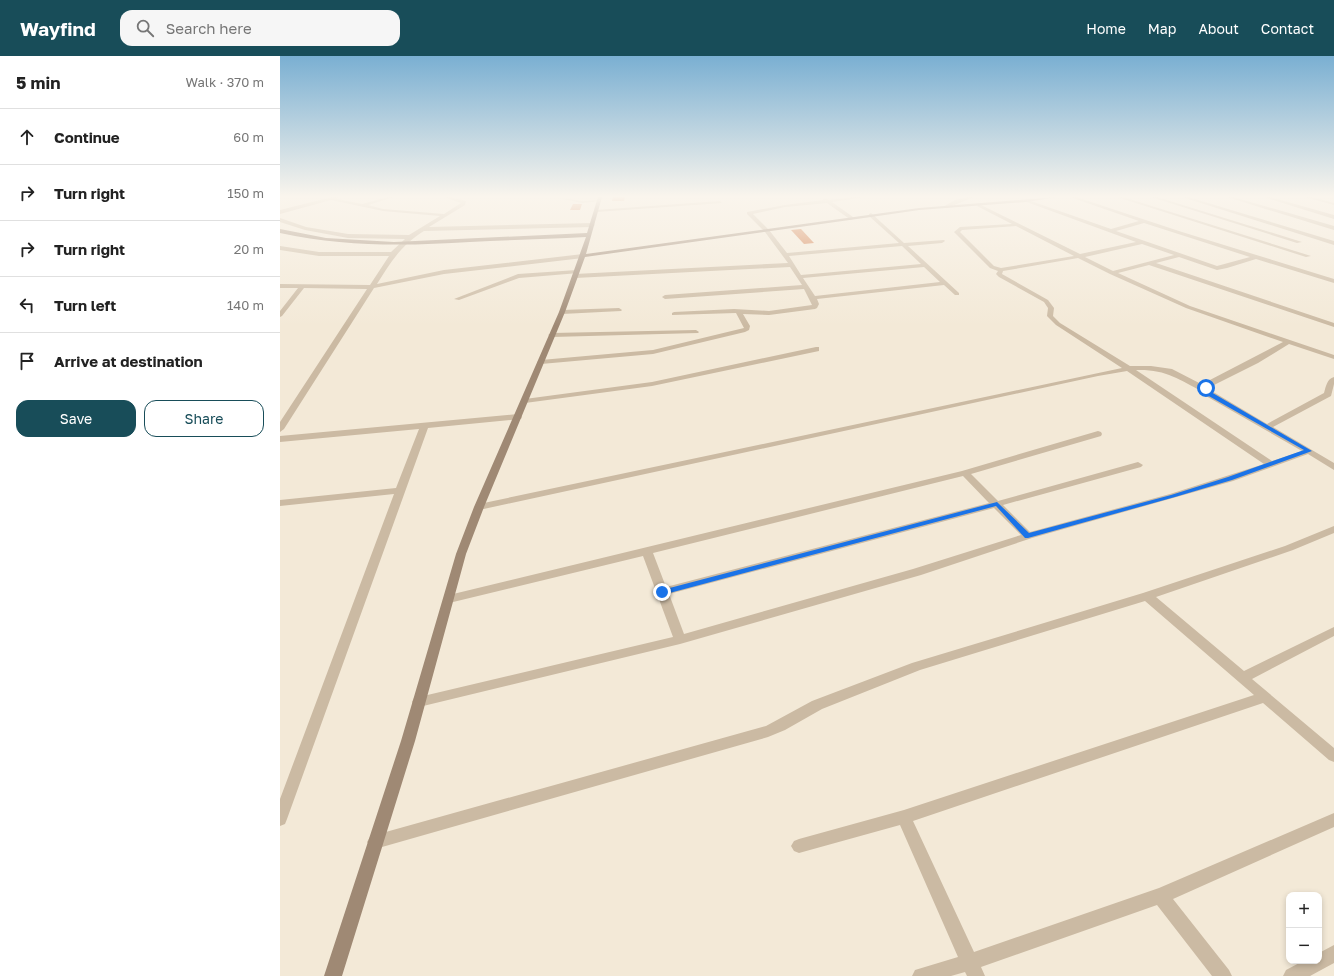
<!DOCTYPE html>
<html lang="en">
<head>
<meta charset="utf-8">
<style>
  :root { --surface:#fff; --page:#f6f6f6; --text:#222; --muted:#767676; --line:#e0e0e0; --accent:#184d59 }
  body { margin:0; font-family:"Golos Text",sans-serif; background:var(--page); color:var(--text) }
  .controls { position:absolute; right:12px; bottom:12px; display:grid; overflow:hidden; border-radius:8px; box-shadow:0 2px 6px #0003 }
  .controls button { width:36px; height:36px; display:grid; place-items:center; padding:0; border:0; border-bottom:1px solid var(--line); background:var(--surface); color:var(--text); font:20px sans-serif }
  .stop { position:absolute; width:12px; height:12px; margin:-9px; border:3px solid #1a73e8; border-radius:50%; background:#fff }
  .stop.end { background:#1a73e8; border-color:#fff; box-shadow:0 1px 4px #0008 }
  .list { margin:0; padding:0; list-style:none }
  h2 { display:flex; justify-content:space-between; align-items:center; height:52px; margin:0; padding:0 16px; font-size:17px }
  h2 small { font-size:13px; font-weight:400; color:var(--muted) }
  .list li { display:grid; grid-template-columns:26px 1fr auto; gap:12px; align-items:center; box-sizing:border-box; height:56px; padding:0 16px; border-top:1px solid var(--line) }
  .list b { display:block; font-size:15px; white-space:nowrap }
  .list em { font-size:13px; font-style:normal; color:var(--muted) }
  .actions { display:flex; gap:8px; padding:12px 16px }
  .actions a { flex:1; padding:9px 0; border:1px solid var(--accent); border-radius:12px; text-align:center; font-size:14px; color:var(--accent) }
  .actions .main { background:var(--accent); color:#fff }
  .icon { flex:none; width:22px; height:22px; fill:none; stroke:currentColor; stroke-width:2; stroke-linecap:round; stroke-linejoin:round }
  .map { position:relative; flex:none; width:1054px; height:920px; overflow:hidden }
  header { display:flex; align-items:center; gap:24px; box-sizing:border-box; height:56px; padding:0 20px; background:var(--accent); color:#fff }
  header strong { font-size:19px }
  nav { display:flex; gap:22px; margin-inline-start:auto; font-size:14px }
  .search { width:280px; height:36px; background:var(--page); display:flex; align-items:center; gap:10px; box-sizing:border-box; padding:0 14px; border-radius:12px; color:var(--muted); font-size:15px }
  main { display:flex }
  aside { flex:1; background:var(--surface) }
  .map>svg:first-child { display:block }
  .building { fill:#ce713a }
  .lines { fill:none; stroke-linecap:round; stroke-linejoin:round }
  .street { fill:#cbbaa3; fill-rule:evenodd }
  .secondary { fill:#9f8974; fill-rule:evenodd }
  .route { fill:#1a73e8 }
</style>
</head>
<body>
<header>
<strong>Wayfind</strong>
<div class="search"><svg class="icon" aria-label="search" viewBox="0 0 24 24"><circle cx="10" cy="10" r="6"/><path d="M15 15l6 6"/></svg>Search here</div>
<nav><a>Home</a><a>Map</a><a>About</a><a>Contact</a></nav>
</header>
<main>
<aside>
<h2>5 min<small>Walk · 370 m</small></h2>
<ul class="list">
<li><svg class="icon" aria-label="ahead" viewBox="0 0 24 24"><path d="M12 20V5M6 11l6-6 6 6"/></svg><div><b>Continue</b></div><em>60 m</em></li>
<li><svg class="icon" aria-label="right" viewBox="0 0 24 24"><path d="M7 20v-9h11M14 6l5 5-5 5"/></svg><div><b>Turn right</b></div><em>150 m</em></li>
<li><svg class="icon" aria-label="right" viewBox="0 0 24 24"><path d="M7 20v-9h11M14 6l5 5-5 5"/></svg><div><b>Turn right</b></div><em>20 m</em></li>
<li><svg class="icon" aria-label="left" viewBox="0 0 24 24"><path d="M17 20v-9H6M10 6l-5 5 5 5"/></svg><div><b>Turn left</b></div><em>140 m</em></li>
<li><svg class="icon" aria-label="arrive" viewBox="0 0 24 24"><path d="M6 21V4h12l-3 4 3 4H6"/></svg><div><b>Arrive at destination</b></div></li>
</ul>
<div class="actions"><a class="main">Save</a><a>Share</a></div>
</aside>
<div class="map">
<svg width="1054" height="920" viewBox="0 0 1054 920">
  <rect width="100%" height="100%" fill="#f3e9d7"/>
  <!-- building -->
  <g class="building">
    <path d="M333 141H345L344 145H332Z"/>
    <path d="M293 148H302L300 154H290Z"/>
    <path d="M521 173 534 187 524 188 511 174Z"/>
  </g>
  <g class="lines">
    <!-- street -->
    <g class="street">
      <path d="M52 141H59L57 143 82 148 108 141H114L88 149 103 153 164 158 181 147 164 141H170L186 145 185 149 149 171 312 167 315 169 312 171 144 175C121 189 111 206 97 228L164 214 303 198 306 200 303 202 164 218 94 232 4 373 0 376V366L87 233 24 232 2 260 0 261V255L18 232H0V228L90 229 109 200H39L0 194V190L39 196H111L125 183 68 182 25 174 0 166V162L26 171 68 178 129 179 160 160 103 155 51 144 0 158V154Z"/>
      <path d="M274 141 302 145 318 144 320 145 302 147Z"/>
      <path d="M573 141H585L552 146 573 161 574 162 571 164 547 147 505 151 473 158 489 174 507 197 619 187 589 160V158L591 157 624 187 664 184 665 185 662 187 628 190 679 237V239H675L664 229 537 243 539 248 537 252 535 253 489 259 463 258 470 270 469 274 465 276 373 298 261 308 257 306 261 304 373 294 464 272 456 257 392 259V257L394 256 454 253 489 255 532 249 524 233 385 243 382 241 385 239 522 229 510 211 295 222 292 220 295 218 508 207 485 176 467 158V156L505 149 543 144V143L545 142 549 144ZM622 190 641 208 521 219 509 200ZM644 211 660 226 535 240 523 222Z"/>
      <path d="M687 141H694L667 152 663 151 675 144Z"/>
      <path d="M790 141H796L902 176 1054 223V227L976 203 947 212 937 214 899 201 876 207 1054 267V271L869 209 838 217 910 250 1054 299V303L1009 288 978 307 934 329 930 334 987 368 1044 337C1046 330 1047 323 1054 321V328L1051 340 993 371 1054 407V414L1028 398 953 425 752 482 641 519 400 588 139 651 134 650 132 646 134 642 139 641 393 581 363 500 169 547 165 546 163 543 165 540 169 539 682 415 818 375 821 376 822 378 821 380 691 418 718 445 858 406 863 409 861 411 723 449 750 476 890 438 984 408 847 315 818 320 199 454 194 451 199 448 842 312 776 269 767 260 768 252 764 246 719 221 716 218 718 215 710 212 674 176 680 171 732 168 697 150 699 148 800 198 856 186 744 145 748 144 831 173 859 165ZM864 167 970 201 937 210 836 175ZM736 170 794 200 721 212 714 210 680 176 682 174ZM862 188 894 199 833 215 805 201ZM798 202 830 218 906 252 1003 286 928 325 925 330 892 313 871 310H850L780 267 773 260 774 252 768 244 722 218 723 215ZM856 314C885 313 899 323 923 336L926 340 1022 395 992 405ZM683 420 709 447 386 531 373 497ZM714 452 741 479 633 513 404 578 389 538Z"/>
      <path d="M837 141H843L1031 200 1026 201Z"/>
      <path d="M871 141H877L1022 186 1017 187Z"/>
      <path d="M902 141H908L1054 185V189Z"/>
      <path d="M947 141H953L1054 170V174Z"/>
      <path d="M984 141H990L1054 159V163Z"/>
      <path d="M1025 141H1032L1054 147V149Z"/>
      <path d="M440 145 442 147 316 156 314 155 316 154Z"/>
      <path d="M297 214 299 215V217L239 222 179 244 174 243 238 218Z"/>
      <path d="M339 252 342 254 341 255 282 258 279 256 282 254Z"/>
      <path d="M416 274 419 276 418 277 272 281 268 279 272 277Z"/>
      <path d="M536 291H539V295L372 330 245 347 241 345 245 343 372 326Z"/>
      <path d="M238 358 241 359 242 361 241 363 148 372 7 763 5 768 0 770V743L114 438 0 450V444L116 432 139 373 0 386V380Z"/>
      <path d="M1054 470V477L1013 494 876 541 964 615 1054 571V580L972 623 1054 692V706L1049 704 983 647 633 765 694 896 879 832 1054 757V771L893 843 949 914 952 920H932L877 849 701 911 705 920H687L685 916 671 920H632L635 914 678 901 620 769 519 797 514 795 511 790 514 785 519 783 624 754 974 639 865 545 640 614 542 653 505 674 488 681 95 793 90 791 87 786 90 781 95 779 486 670 532 645 632 607 863 537 1005 490Z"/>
      <path d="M1054 889V907L1030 920H1003L1006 914 1023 905H1039V897Z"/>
    </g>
    <!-- secondary -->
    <path class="secondary" d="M318 141H322L306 198 639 152 777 141 746 146 639 154 591 161 305 201 285 256 204 451 186 498 135 685 62 920H44L121 685 176 498 194 451 279 256 306 181C267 183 229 184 190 186 125 190 65 191 0 177V173L46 182 114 186 307 177Z"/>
  </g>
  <!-- sky -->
  <linearGradient id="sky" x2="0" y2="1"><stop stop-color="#7aafd2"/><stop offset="0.52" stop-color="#faf5ed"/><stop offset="1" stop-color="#faf5ed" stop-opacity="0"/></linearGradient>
  <rect width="1054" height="270" fill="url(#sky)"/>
  <!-- route -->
  <path class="route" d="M924 332 928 331 931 336 1032 395 952 424 895 441 748 482H745L716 450 382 539 378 536 382 534 717 446 749 477 891 439 948 421 1024 394 927 339 924 336Z"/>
</svg>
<div class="controls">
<button>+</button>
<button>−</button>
</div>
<div class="stop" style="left:926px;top:332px"></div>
<div class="stop end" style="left:382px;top:536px"></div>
</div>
</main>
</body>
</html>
